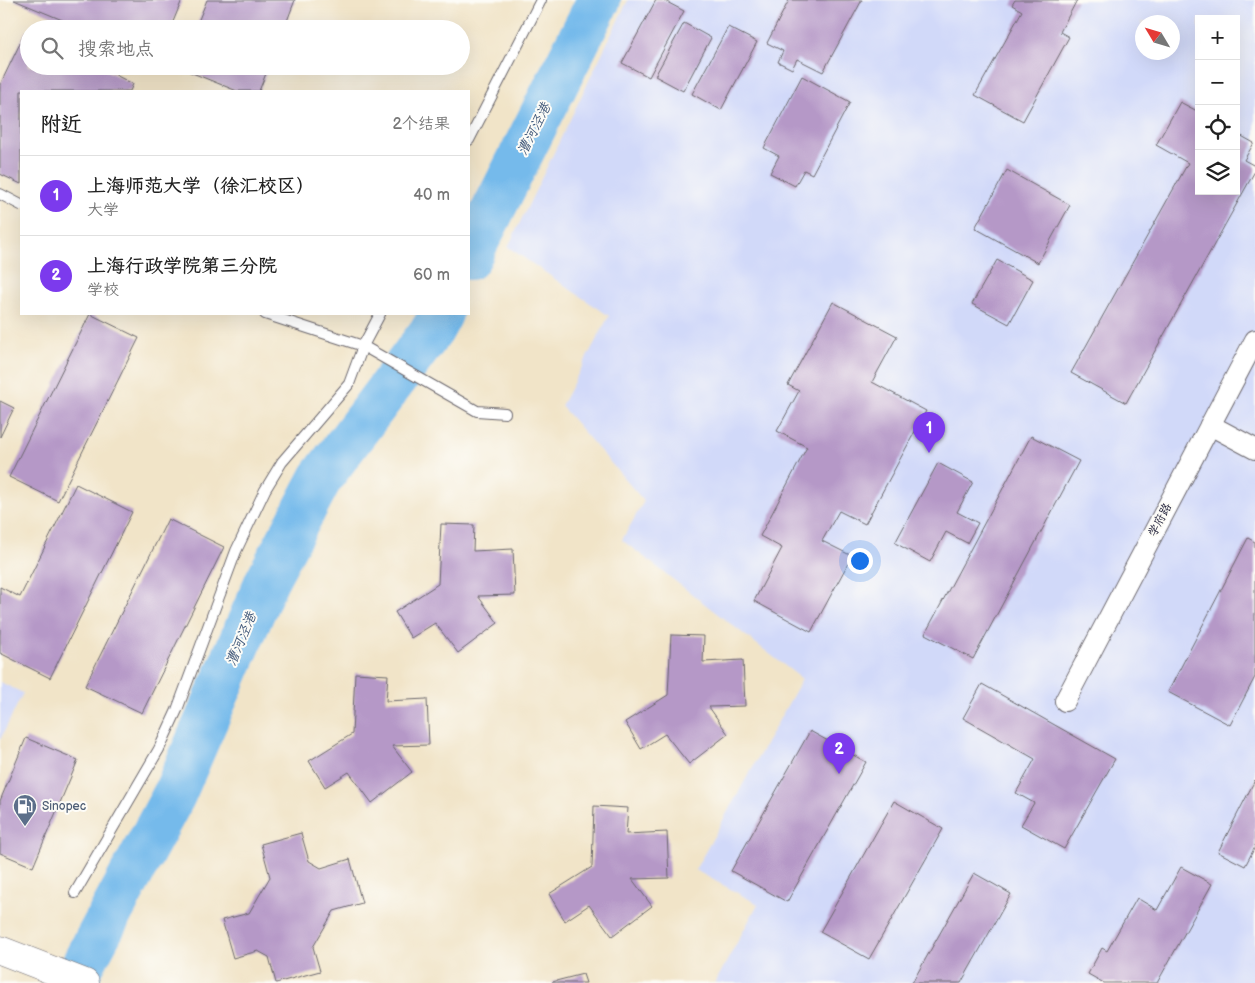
<!DOCTYPE html>
<html lang="zh">
<head>
<meta charset="utf-8">
<style>
  :root { --surface:#fff; --page:#f6f6f6; --text:#222; --muted:#767676; --line:#e0e0e0; --accent:#7c3aed }
  body { margin:0; font-family:"Balsamiq Sans","LXGW WenKai TC",sans-serif; background:var(--page); color:var(--text) }
  .controls { position:absolute; right:15px; top:15px; display:grid; overflow:hidden; border-radius:0px; box-shadow:0 5px 20px #0002 }
  .controls button { width:45px; height:45px; display:grid; place-items:center; padding:0; border:0; border-bottom:1px solid var(--line); background:var(--surface); color:var(--text); font:25px sans-serif }
  .compass { position:absolute; left:1135px; top:15px; width:45px; height:45px; border-radius:50%; background:var(--surface); box-shadow:0 5px 20px #0002; rotate:308deg }
  .you { position:absolute; left:859px; top:560px; width:18px; height:18px; margin:-12px; border:4px solid #fff; border-radius:50%; background:#1a73e8; box-shadow:0 0 0 8px #1a73e833 }
  .badge { display:grid; place-items:center; width:32px; height:32px; border-radius:50%; background:var(--accent); color:#fff; font-size:16px; font-weight:700 }
  .pin { position:absolute; translate:-50% -41px; filter:drop-shadow(0 1px 2px #0008) }
  .pin::after { content:''; position:absolute; top:26px; width:18px; height:15px; background:inherit; clip-path:polygon(0 0,100% 0,50% 100%) }
  .list { margin:0; padding:0; list-style:none }
  h2 { display:flex; justify-content:space-between; align-items:center; height:65px; margin:0; padding:0 20px; font-size:21px }
  h2 small { font-size:16px; font-weight:400; color:var(--muted) }
  .list li { display:grid; grid-template-columns:32px 1fr auto; gap:15px; align-items:center; box-sizing:border-box; height:80px; padding:0 20px; border-top:1px solid var(--line) }
  .list b { display:block; font-size:19px; white-space:nowrap }
  .list p { margin:0; font-size:16px; white-space:nowrap; color:var(--muted) }
  .list em { font-size:16px; font-style:normal; color:var(--muted) }
  .icon { flex:none; width:28px; height:28px; fill:none; stroke:currentColor; stroke-width:2; stroke-linecap:round; stroke-linejoin:round }
  .map { position:relative; flex:none; width:1255px; height:983px; overflow:hidden }
  .search { position:absolute; background:var(--surface); box-shadow:0 5px 20px #0002; left:20px; top:20px; width:450px; height:55px; display:flex; align-items:center; gap:12px; box-sizing:border-box; padding:0 18px; border-radius:28px; color:var(--muted); font-size:19px }
  .panel { position:absolute; background:var(--surface); box-shadow:0 5px 20px #0002; left:20px; top:90px; width:450px; height:225px; border-radius:0px }
  .map>svg:first-child { display:block }
  .built { fill:#d1d9f9; fill-rule:evenodd }
  .lines { fill:none; stroke-linecap:round; stroke-linejoin:round }
  .river { stroke:#74baeb; stroke-width:44 }
  .building { fill:#b598c7 }
  .service-casing { stroke:#6a666c; stroke-width:12 }
  .minor-casing { stroke:#6a666c; stroke-width:22 }
  .secondary-casing { stroke:#6a666c; stroke-width:29 }
  .service { stroke:#fff; stroke-width:10 }
  .minor { stroke:#fff; stroke-width:20 }
  .secondary { stroke:#fff; stroke-width:28 }
  .labels { text-anchor:middle; dominant-baseline:central; stroke-width:4; stroke-linejoin:round; paint-order:stroke }
  .street-label { font-size:12px; fill:#22223b; stroke:#fdfcf7 }
  .service-label { font-size:12px; fill:#4e5e75; stroke:#fdfcf7; text-anchor:start }
  .water-label { font-size:14px; font-style:italic; fill:#3f5779; stroke:#fdfcf7 }
</style>
</head>
<body>
<div class="map">
<svg width="1255" height="983" viewBox="0 0 1255 983">
  <rect width="100%" height="100%" fill="#fdfcf7"/>
  <filter id="ink" filterUnits="userSpaceOnUse"><feTurbulence type="fractalNoise" baseFrequency=".02" numOctaves="2"/><feDisplacementMap in="SourceGraphic" scale="10" xChannelSelector="R" yChannelSelector="G"/><feConvolveMatrix kernelMatrix="1 2 1 2 8 2 1 2 1" color-interpolation-filters="sRGB"/></filter>
  <filter id="wash" filterUnits="userSpaceOnUse"><feTurbulence type="fractalNoise" baseFrequency=".0096" numOctaves="4" result="noise"/><feDisplacementMap in="SourceGraphic" scale="20" xChannelSelector="R" yChannelSelector="G"/><feGaussianBlur stdDeviation="1.12" result="paint"/><feColorMatrix in="noise" values="0 0 0 0 0 0 0 0 0 0 0 0 0 0 0 0 0 1.4 0 .05"/><feComposite in="paint" operator="in"/></filter>
  <g filter="url(#wash)">
    <rect width="100%" height="100%" fill="#f1e4c8"/>
    <!-- built -->
    <g class="built">
      <path d="M628 0H1255V983H715L758 904 695 870 802 679 622 540 644 501 561 406 609 316 508 247ZM1199 19H1236V191H1199ZM1142 22H1172V52H1142Z"/>
      <path d="M0 682 23 693 0 740Z"/>
    </g>
    <g class="lines">
      <!-- river -->
      <g class="river">
        <path d="M469 258 599 0"/>
        <path d="M73 983 174 795 267 580 321 478 433 329 441 314"/>
      </g>
    </g>
    <g id="blocks">
      <!-- building -->
      <g class="building">
        <path d="M14 0H182L170 29H84Z"/>
        <path d="M207 0H295L284 29H195Z"/>
        <path d="M656 0H663L684 11 649 77 622 63Z"/>
        <path d="M789 0H862L823 72 797 59 792 69 778 62 783 51 767 43Z"/>
        <path d="M1015 0H1077L1060 32 1069 37 1023 121 975 95 1022 11 1012 5Z"/>
        <path d="M684 23 711 38 683 91 655 76Z"/>
        <path d="M728 27 757 42 721 110 692 94Z"/>
        <path d="M26 31 29 32V66H98L133 84 130 91H21V184L0 174V85Z"/>
        <path d="M180 66H269L259 91H237L180 68Z"/>
        <path d="M802 76 850 102 812 174 804 170 795 186 770 173 779 156 764 148Z"/>
        <path d="M1180 102 1199 112V191H1236V133L1254 143 1244 160 1255 166V171L1126 403 1071 373 1188 163 1156 145Z"/>
        <path d="M1007 170 1070 205 1038 263 975 228Z"/>
        <path d="M997 260 1033 280 1009 324 972 304Z"/>
        <path d="M833 302 897 336 872 382 926 411 865 524 839 511 822 541 852 556 811 632 754 601 782 548 760 536 807 447 777 431 799 391 788 385Z"/>
        <path d="M90 314 139 338 58 501 9 477Z"/>
        <path d="M0 401 14 408 0 437Z"/>
        <path d="M1031 436 1079 461 973 659 925 634Z"/>
        <path d="M938 463 973 482 957 512 978 523 967 543 946 532 930 562 895 543Z"/>
        <path d="M76 484 132 512 50 678 0 653V587L20 597Z"/>
        <path d="M168 519 224 547 142 713 85 686Z"/>
        <path d="M441 524 474 525 473 551 513 549 515 595 478 596 498 623 458 653 435 623 411 638 395 612 438 584Z"/>
        <path d="M1248 538 1255 542V677L1230 725 1168 692Z"/>
        <path d="M671 635 704 636 703 662 743 660 745 706 709 707 728 734 689 764 665 734 641 749 625 722 668 695Z"/>
        <path d="M355 673 388 675 386 701 427 699 429 745 392 746 412 772 372 803 349 772 325 787 309 761 352 734Z"/>
        <path d="M982 684 1115 759 1064 849 1021 825 1034 803 1016 793 1035 759 963 718Z"/>
        <path d="M810 731 866 762 787 902 731 871Z"/>
        <path d="M26 738 78 760 33 867 0 853V801Z"/>
        <path d="M1255 780V847L1245 866 1218 852Z"/>
        <path d="M894 801 943 829 869 959 820 932Z"/>
        <path d="M594 806 628 808 626 834 667 832 669 878 632 879 652 906 612 936 589 905 565 921 549 894 592 867Z"/>
        <path d="M301 833 309 861 321 868 350 859 362 903 334 911 313 947 320 971 276 983 269 957 258 951 233 958 222 920 249 913 270 877 261 844Z"/>
        <path d="M1181 867 1212 884 1157 983H1104L1088 974 1102 948 1107 951 1137 898 1157 910Z"/>
        <path d="M974 873 1011 894 961 983H912Z"/>
        <path d="M583 974 586 983H553L552 982Z"/>
      </g>
    </g>
  </g>
  <g filter="url(#ink)">
    <use href="#blocks" fill-opacity="0" stroke="#6a666c" stroke-width="1"/>
    <g class="lines">
      <!-- service casing -->
      <g class="service-casing">
        <g id="service">
          <path d="M469 140 541 0"/>
          <path d="M0 194 21 205"/>
          <path d="M265 314 363 346 380 314"/>
          <path d="M75 893 159 749 177 710 236 551 265 490 282 462 349 384 363 346 477 411 505 413"/>
        </g>
      </g>
      <!-- minor casing -->
      <g class="minor-casing">
        <g id="minor">
          <path d="M1210 425 1255 449"/>
          <path d="M1065 701 1255 340"/>
        </g>
      </g>
      <!-- secondary casing -->
      <g class="secondary-casing">
        <path id="secondary" d="M0 950 85 983"/>
      </g>
      <!-- service -->
      <use href="#service" class="service"/>
      <!-- minor -->
      <use href="#minor" class="minor"/>
      <!-- secondary -->
      <use href="#secondary" class="secondary"/>
    </g>
  </g>
  <!-- icons -->
  <defs>
    <g id="fuel-pin" transform="scale(1.25)"><path d="M0 17L-7.5 6A9.5 9.5 0 1 1 7.5 6Z" fill="#5c6f8a" stroke="#fdfcf7"/><path d="M-5.5-6h7V0h2V4h1.3V-2.5L3-4.5l.8-.8L6-3V5H2.5V1h-1V6h-7ZM-4.2-4.7v3.2H.2V-4.7Z" fill="#fff"/></g>
  </defs>
  <g fill-rule="evenodd">
    <use href="#fuel-pin" x="25" y="806"/>
  </g>
  <g class="labels">
    <!-- street labels -->
    <g class="street-label">
      <text transform="translate(1160 520) rotate(-62)">学府路</text>
    </g>
    <!-- service labels -->
    <g class="service-label">
      <text x="42" y="806">Sinopec</text>
    </g>
    <!-- water labels -->
    <g class="water-label">
      <text transform="translate(534 129) rotate(-63)">漕河泾港</text>
      <text transform="translate(241 639) rotate(-67)">漕河泾港</text>
    </g>
  </g>
</svg>
<div class="controls">
<button>+</button>
<button>−</button>
<button><svg class="icon" aria-label="locate" viewBox="0 0 24 24"><circle cx="12" cy="12" r="6"/><path d="M12 2v4M12 18v4M2 12h4M18 12h4"/></svg></button>
<button><svg class="icon" aria-label="layers" viewBox="0 0 24 24"><path d="M12 4l9 5-9 5-9-5zM3 14l9 5 9-5"/></svg></button>
</div>
<svg class="compass" viewBox="-18 -18 36 36"><path d="M0-13l5 13h-10z" fill="#e53935"/><path d="M0 13l5-13h-10z" fill="#767676"/></svg>
<div class="you"></div>
<div class="pin badge" style="left:929px;top:453px">1</div>
<div class="pin badge" style="left:839px;top:774px">2</div>
<div class="search"><svg class="icon" aria-label="search" viewBox="0 0 24 24"><circle cx="10" cy="10" r="6"/><path d="M15 15l6 6"/></svg>搜索地点</div>
<section class="panel">
<h2>附近<small>2个结果</small></h2>
<ul class="list">
<li><span class="badge">1</span><div><b>上海师范大学（徐汇校区）</b><p>大学</p></div><em>40 m</em></li>
<li><span class="badge">2</span><div><b>上海行政学院第三分院</b><p>学校</p></div><em>60 m</em></li>
</ul>
</section>
</div>
</body>
</html>
